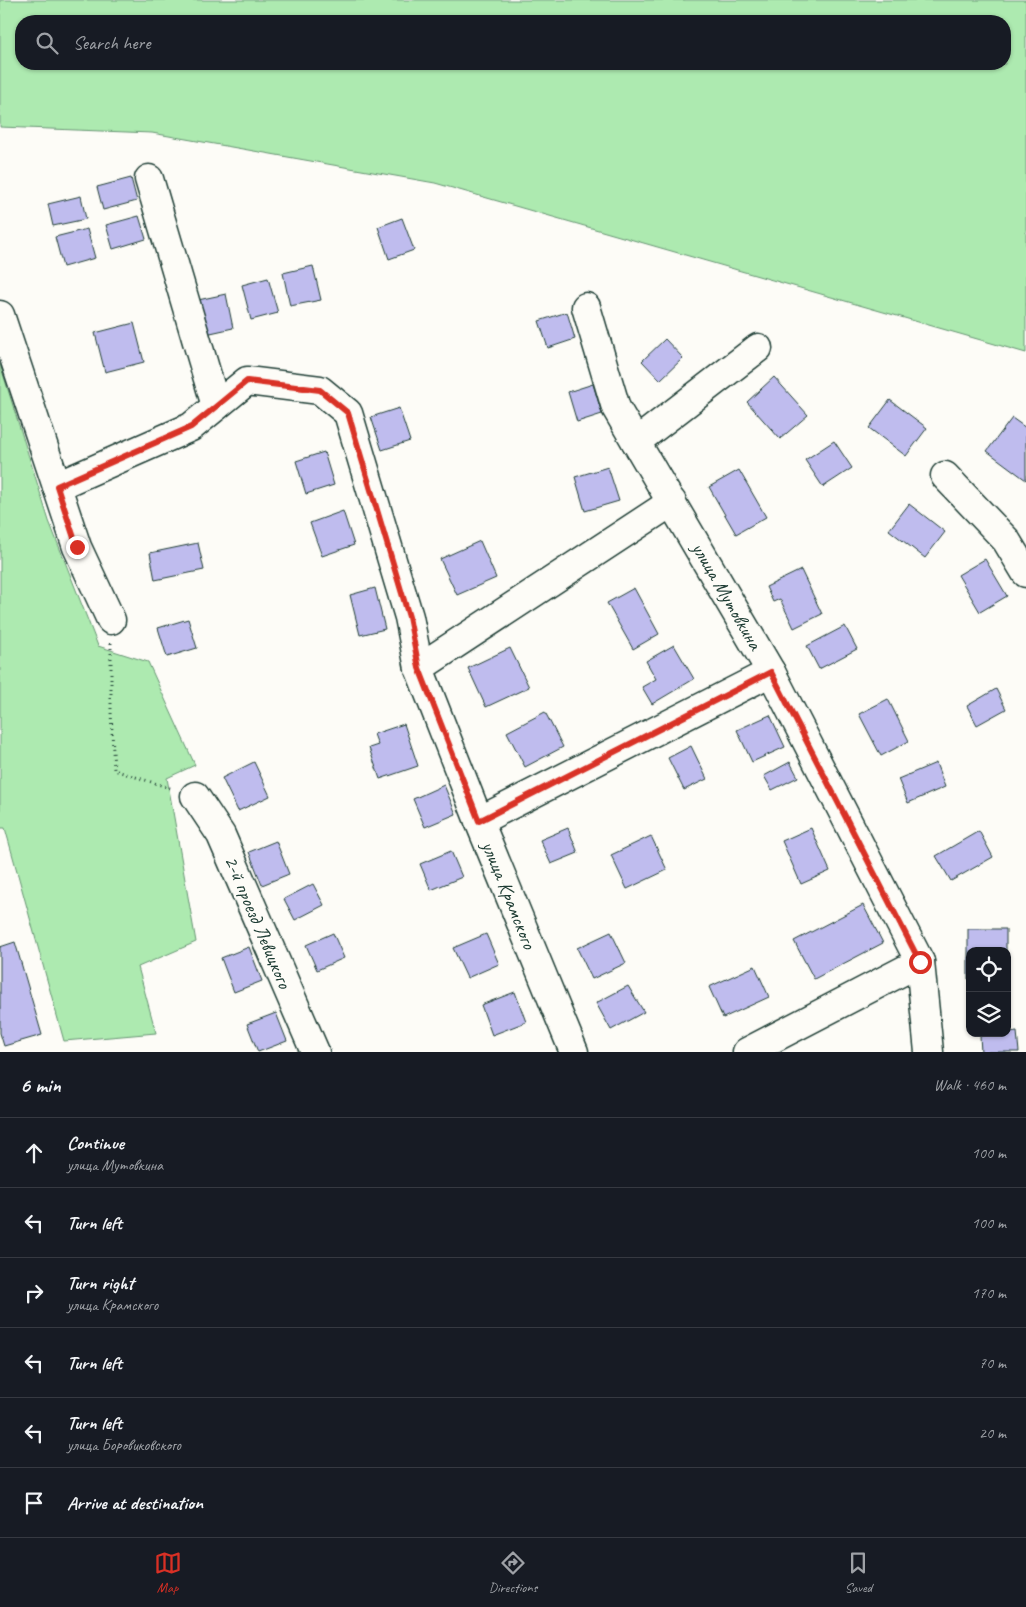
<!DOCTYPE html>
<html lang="en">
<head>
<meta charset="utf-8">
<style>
  :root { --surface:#171b24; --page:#20242c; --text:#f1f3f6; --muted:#9ea1a6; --line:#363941; --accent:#d93025 }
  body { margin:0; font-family:Caveat,sans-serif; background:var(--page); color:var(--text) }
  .controls { position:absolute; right:15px; bottom:15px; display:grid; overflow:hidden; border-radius:10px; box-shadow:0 1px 4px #0004 }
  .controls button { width:45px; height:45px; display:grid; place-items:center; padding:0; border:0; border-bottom:1px solid var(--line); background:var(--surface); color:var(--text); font:25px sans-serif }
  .stop { position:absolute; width:15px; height:15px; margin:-11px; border:4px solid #d93025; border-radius:50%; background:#fff }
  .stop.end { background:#d93025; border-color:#fff; box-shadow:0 1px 5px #0008 }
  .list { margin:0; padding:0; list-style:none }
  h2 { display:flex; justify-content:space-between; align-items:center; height:65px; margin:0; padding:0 20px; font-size:21px }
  h2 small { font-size:16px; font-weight:400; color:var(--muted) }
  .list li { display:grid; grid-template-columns:32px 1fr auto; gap:15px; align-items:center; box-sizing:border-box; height:70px; padding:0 20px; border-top:1px solid var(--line) }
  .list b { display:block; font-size:19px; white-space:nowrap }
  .list p { margin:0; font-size:16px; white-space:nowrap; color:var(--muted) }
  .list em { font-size:16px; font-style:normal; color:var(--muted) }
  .icon { flex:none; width:28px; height:28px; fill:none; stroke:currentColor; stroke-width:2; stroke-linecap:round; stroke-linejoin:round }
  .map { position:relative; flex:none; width:1026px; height:1052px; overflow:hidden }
  .search { position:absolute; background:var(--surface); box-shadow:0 1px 4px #0004; left:15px; right:15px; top:15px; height:55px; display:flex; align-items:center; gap:12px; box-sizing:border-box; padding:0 18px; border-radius:20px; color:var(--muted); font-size:19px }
  .sheet { height:485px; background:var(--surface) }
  nav { display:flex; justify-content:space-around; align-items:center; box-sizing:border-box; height:70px; border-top:1px solid var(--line); background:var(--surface); font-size:14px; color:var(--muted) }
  nav a { display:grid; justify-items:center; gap:2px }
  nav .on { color:var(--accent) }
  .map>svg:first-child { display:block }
  .green { fill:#adeab0; stroke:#669472; fill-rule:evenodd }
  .building { fill:#bfbcee; stroke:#1f3d34 }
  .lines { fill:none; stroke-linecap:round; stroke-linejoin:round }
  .minor-casing { stroke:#1f3d34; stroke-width:31 }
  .path { stroke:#1f3d34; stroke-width:3; stroke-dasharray:1 4; stroke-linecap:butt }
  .minor { stroke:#fdfcf7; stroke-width:28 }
  .route { stroke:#d93025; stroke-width:6 }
  .labels { text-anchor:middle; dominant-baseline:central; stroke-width:4; stroke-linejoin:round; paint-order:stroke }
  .street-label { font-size:20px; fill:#1f3d34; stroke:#fdfcf7 }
</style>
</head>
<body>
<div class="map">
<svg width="1026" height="1052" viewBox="0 0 1026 1052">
  <rect width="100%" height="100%" fill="#fdfcf7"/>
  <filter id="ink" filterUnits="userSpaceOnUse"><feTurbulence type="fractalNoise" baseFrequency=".02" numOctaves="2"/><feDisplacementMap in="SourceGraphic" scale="10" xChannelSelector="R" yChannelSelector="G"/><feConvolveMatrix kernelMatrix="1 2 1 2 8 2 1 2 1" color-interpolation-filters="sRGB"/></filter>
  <g filter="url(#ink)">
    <!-- green -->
    <g class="green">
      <path d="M0 0H1026V353L435 183 152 133 0 127ZM21 21H1005V64H21Z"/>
      <path d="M0 364 49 521 98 646 148 662 195 765 167 778 196 942 138 967 156 1033 64 1041 5 828H0Z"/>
    </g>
    <!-- building -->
    <g class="building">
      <path d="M131 178 137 201 103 210 97 187Z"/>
      <path d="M81 196 86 219 53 226 48 204Z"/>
      <path d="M139 216 146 239 113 249 106 225Z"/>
      <path d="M402 218 414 250 389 259 378 227Z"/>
      <path d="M87 229 95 258 63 267 55 237Z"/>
      <path d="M313 266 321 300 290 306 283 273Z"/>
      <path d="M268 278 278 313 251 320 242 285Z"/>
      <path d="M226 294 233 328 206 334 198 300Z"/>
      <path d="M567 312 575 339 548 348 539 321Z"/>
      <path d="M134 323 144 362 105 372 95 333Z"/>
      <path d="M665 339 683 358 660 380 642 361Z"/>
      <path d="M774 377 808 415 780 439 747 402Z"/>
      <path d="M593 384 602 414 577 422 568 392Z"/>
      <path d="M890 400 927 428 906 456 869 428Z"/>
      <path d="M399 408 410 441 382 450 371 417Z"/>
      <path d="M1012 418 1026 428V480L987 451Z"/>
      <path d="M834 441 852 468 823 487 805 460Z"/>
      <path d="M324 452 334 485 306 494 296 461Z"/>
      <path d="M608 467 619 501 585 511 575 477Z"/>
      <path d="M739 470 766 517 736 534 709 487Z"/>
      <path d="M909 504 945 532 925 558 889 530Z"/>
      <path d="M343 511 354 545 322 556 310 523Z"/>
      <path d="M480 541 496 578 457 595 440 559Z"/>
      <path d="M198 543 204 570 155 580 150 553Z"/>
      <path d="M985 559 1007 596 980 612 958 575Z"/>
      <path d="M801 570 822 614 794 628 780 599 773 602 766 587Z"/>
      <path d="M375 588 385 629 360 635 350 595Z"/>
      <path d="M634 588 659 634 633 649 607 603Z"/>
      <path d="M188 619 197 648 167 657 158 628Z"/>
      <path d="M845 626 857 649 819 669 807 646Z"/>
      <path d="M674 645 694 679 652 704 642 687 656 679 646 661Z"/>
      <path d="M510 648 529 687 486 707 468 668Z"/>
      <path d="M996 689 1006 709 977 725 967 706Z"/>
      <path d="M888 699 909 741 881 756 859 714Z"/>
      <path d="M545 712 563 747 525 767 507 732Z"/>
      <path d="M770 715 785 747 752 762 737 730Z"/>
      <path d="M404 724 418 766 380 779 369 748 378 745 374 734Z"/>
      <path d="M691 746 707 779 684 790 668 758Z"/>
      <path d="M254 762 270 796 238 811 222 778Z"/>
      <path d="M790 762 798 777 772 790 764 776Z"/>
      <path d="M936 763 945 787 908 803 898 779Z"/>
      <path d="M444 785 456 814 425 827 413 799Z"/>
      <path d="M568 828 578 853 551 864 540 840Z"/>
      <path d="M811 828 830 871 801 884 782 841Z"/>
      <path d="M979 831 993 857 951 881 936 856Z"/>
      <path d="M651 836 667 870 627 889 611 855Z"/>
      <path d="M276 841 289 874 262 885 249 852Z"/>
      <path d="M451 851 462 877 431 890 420 864Z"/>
      <path d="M313 884 324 905 295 920 284 899Z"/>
      <path d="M863 905 883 943 814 979 794 941Z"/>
      <path d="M968 929H1006V951H970V979H968Z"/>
      <path d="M611 932 626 963 592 979 577 948Z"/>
      <path d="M333 933 344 958 317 970 306 945Z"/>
      <path d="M486 934 499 964 467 978 453 948Z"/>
      <path d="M15 942 42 1035 4 1046 0 1033V947Z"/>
      <path d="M249 947 262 981 234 992 221 958Z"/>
      <path d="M755 966 769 997 723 1018 709 987Z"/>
      <path d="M628 986 644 1012 611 1030 596 1003Z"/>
      <path d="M515 992 526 1022 492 1035 481 1005Z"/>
      <path d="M276 1013 287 1041 258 1052 247 1024Z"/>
      <path d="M1017 1032 1019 1052H981L980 1036Z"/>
    </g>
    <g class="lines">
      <!-- minor casing -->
      <g class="minor-casing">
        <g id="minor">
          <path d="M149 179 216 406"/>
          <path d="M586 307 616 408 771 672 920 962 929 1052"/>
          <path d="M0 315 77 547 111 620"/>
          <path d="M636 442 758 348"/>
          <path d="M945 476 1006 540 1026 573"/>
          <path d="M57 486 191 427 247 381 320 390 348 413 409 617 419 668 479 821 574 1052"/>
          <path d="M419 668 672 502"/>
          <path d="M195 796 221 835 315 1052"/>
          <path d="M479 821 771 672"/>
          <path d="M747 1052 920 962"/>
        </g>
      </g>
      <!-- path -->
      <path class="path" d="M111 643V712L114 770 173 789"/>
      <!-- minor -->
      <use href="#minor" class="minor"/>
    </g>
  </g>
  <g class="lines" filter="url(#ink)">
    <!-- route -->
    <path class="route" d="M77 547 57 486 191 427 247 381 320 390 348 413 409 617 419 668 479 821 771 672 920 962"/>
  </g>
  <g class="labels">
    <!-- street labels -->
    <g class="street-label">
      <text transform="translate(727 596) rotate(60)">улица Мутовкина</text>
      <text transform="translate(509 895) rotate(68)">улица Крамского</text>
      <text transform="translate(258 922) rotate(67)">2-й проезд Левицкого</text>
    </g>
  </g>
</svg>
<div class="controls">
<button><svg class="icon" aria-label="locate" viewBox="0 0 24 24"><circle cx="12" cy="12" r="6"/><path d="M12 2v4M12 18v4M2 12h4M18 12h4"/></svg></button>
<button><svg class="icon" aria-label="layers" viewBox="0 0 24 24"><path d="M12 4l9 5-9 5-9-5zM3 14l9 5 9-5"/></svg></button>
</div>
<div class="stop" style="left:920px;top:962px"></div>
<div class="stop end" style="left:77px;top:547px"></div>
<div class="search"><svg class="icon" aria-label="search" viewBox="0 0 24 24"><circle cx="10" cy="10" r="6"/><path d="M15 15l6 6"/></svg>Search here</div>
</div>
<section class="sheet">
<h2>6 min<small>Walk · 460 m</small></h2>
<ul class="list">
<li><svg class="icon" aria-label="ahead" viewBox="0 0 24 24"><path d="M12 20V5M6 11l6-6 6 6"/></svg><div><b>Continue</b><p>улица Мутовкина</p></div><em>100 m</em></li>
<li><svg class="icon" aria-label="left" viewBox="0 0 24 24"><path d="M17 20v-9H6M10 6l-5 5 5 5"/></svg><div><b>Turn left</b></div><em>100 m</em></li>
<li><svg class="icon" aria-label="right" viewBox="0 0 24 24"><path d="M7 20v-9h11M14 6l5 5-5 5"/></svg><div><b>Turn right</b><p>улица Крамского</p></div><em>170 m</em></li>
<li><svg class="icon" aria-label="left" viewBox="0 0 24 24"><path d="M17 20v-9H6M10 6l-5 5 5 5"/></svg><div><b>Turn left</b></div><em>70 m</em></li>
<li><svg class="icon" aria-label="left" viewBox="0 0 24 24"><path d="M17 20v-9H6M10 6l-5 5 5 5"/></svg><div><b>Turn left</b><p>улица Боровиковского</p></div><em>20 m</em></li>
<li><svg class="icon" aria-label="arrive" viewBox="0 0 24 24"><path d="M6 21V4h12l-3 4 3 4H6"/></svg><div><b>Arrive at destination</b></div></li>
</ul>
</section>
<nav>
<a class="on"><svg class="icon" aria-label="map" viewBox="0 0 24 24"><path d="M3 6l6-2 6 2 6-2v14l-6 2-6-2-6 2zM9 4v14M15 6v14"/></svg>Map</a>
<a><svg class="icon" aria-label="directions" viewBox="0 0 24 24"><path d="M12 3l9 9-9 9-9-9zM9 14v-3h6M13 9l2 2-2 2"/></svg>Directions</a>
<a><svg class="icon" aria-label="saved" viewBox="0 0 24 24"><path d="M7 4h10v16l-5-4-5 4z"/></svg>Saved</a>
</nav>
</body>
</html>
